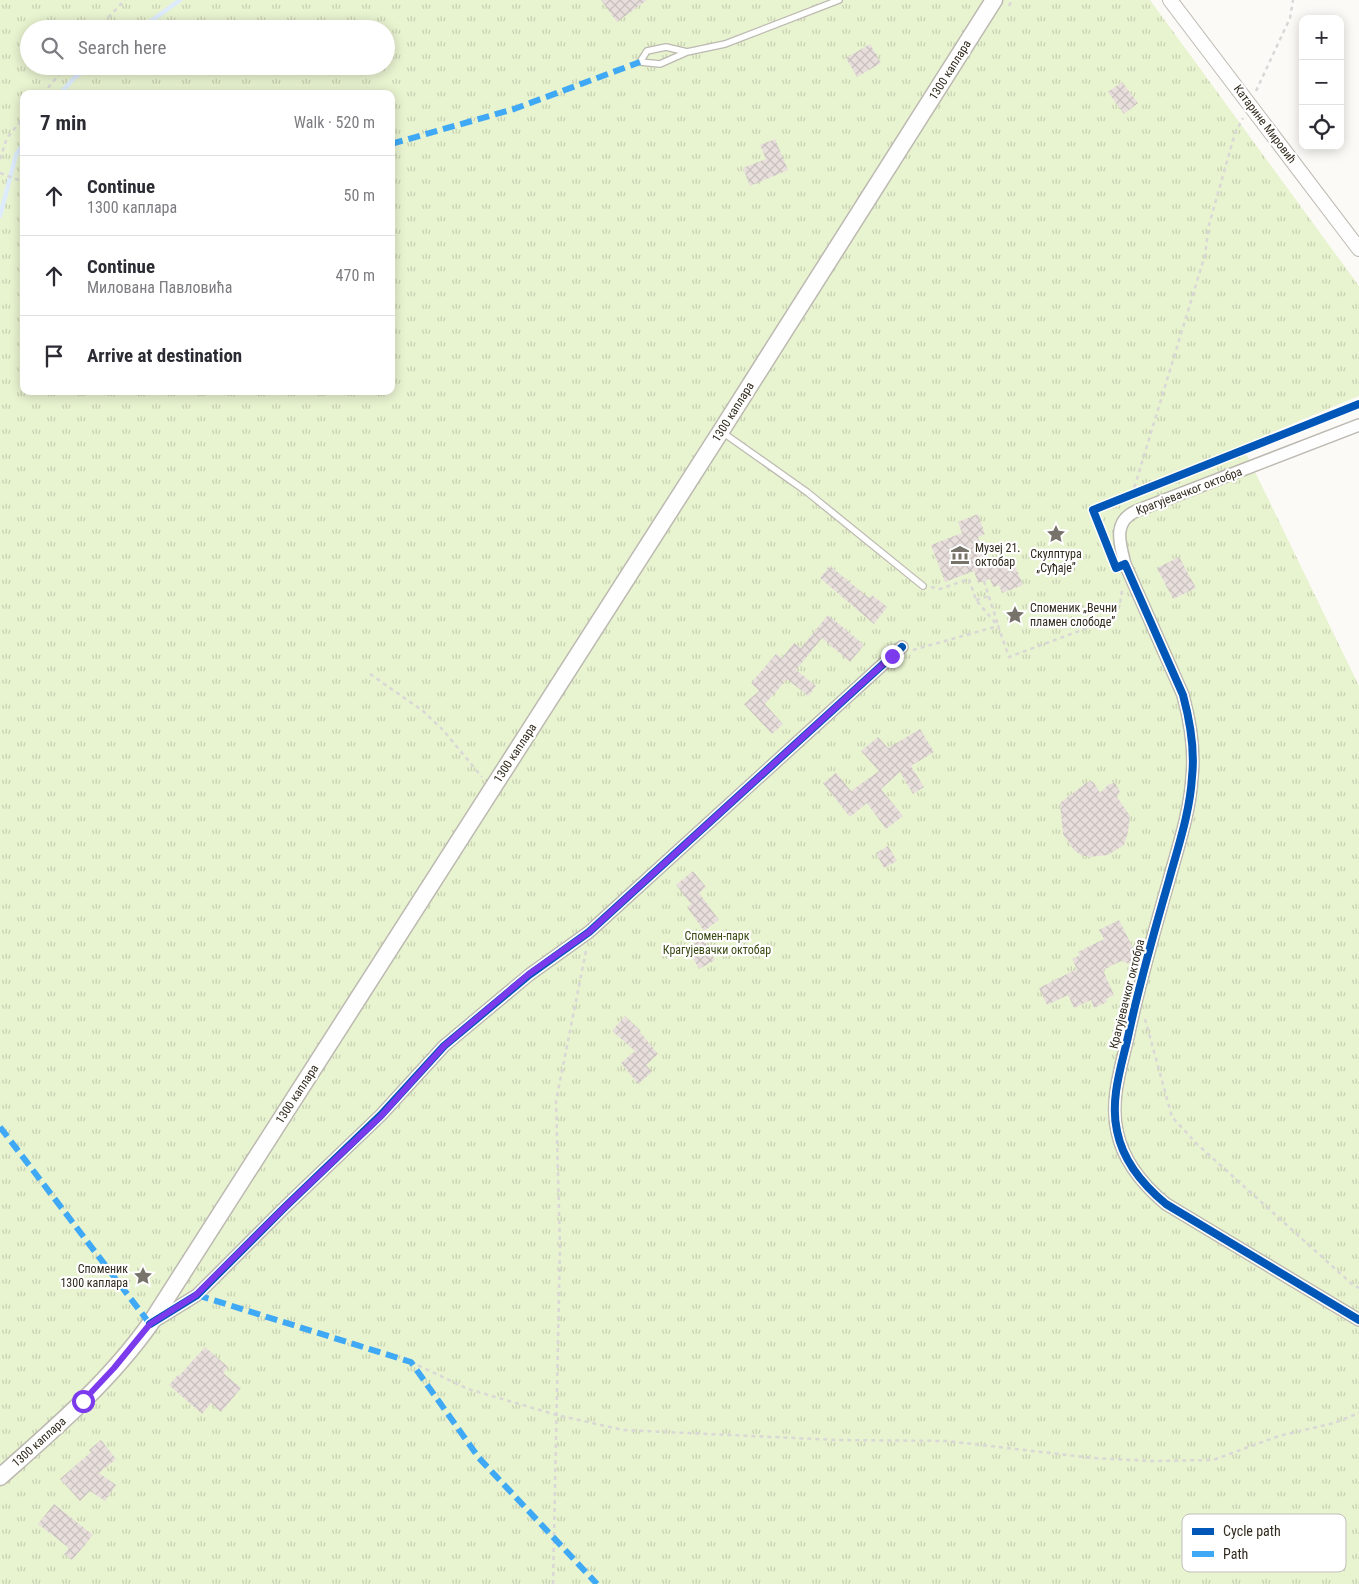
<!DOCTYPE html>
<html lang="en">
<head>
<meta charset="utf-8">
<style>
  :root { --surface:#fff; --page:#f2f2f3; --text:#2b2b33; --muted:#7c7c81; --line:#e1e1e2 }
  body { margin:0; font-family:"Roboto Condensed",sans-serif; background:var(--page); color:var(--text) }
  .controls { position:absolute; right:15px; top:15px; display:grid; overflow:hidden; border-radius:10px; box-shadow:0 2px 12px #0003 }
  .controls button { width:45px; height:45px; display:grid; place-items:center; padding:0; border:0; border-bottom:1px solid var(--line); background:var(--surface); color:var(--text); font:25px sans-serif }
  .stop { position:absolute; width:15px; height:15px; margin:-11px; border:4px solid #7c3aed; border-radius:50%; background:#fff }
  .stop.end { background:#7c3aed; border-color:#fff; box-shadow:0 1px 5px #0008 }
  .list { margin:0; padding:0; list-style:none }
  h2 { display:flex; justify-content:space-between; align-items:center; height:65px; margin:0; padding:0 20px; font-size:21px }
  h2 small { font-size:16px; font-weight:400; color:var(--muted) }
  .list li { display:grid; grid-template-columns:32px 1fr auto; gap:15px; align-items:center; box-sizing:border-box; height:80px; padding:0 20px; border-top:1px solid var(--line) }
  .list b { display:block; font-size:19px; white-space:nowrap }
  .list p { margin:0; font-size:16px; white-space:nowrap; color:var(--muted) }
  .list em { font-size:16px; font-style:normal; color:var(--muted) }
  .icon { flex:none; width:28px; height:28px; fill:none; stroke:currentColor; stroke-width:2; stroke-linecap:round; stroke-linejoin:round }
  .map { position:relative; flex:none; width:1359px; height:1584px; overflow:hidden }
  .search { position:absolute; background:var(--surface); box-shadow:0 2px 12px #0003; left:20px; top:20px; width:375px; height:55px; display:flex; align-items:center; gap:12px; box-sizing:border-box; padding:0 18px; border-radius:28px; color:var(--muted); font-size:19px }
  .panel { position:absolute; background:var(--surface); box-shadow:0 2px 12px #0003; left:20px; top:90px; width:375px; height:305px; border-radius:10px }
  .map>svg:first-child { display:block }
  .park { fill:url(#park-tufts); fill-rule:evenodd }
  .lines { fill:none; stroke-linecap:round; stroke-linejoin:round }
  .stream { stroke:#ddebfc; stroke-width:4.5 }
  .building { fill:url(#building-cross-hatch) }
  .service-casing { stroke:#bcb9b1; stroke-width:8 }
  .minor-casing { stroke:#bcb9b1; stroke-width:14 }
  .tertiary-casing { stroke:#bcb9b1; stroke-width:16 }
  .secondary-casing { stroke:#bcb9b1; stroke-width:19 }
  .path { stroke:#d9d8d6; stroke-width:2.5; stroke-dasharray:4 4; stroke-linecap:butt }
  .service { stroke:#fffefe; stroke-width:5.5 }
  .minor { stroke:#fffefe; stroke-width:11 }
  .tertiary { stroke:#fffefe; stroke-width:14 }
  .secondary { stroke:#fffefe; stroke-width:16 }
  .quiet { stroke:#3fa9f5; stroke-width:6; stroke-dasharray:12 6; stroke-linecap:butt }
  .cycleway-casing { stroke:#fff; stroke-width:11 }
  .cycleway { stroke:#0057b8; stroke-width:8 }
  .route { stroke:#7c3aed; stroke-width:6 }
  .labels { text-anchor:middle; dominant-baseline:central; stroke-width:4.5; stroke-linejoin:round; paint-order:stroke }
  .street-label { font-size:12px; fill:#312b1e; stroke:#fff }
  .poi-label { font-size:12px; fill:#312b1e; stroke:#fff; text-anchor:start }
  .park-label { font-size:12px; fill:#384811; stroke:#fff }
  .key { fill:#fff; stroke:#c1bfbc; stroke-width:1 }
  .key-label { font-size:14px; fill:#312b1e }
</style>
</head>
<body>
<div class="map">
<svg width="1359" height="1584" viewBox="0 0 1359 1584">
  <defs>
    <pattern id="park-tufts" width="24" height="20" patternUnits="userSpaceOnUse" patternTransform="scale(1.25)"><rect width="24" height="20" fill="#e8f3d0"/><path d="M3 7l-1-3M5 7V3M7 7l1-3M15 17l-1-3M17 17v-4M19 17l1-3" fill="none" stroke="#c7d0b2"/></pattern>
    <pattern id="building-cross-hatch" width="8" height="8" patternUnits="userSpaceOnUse" patternTransform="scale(1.25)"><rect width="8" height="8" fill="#e8dfdc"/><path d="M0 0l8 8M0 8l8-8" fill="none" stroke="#c7c0bc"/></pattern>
  </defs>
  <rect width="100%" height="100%" fill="#fcfaf7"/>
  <!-- park -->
  <path class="park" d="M0 0H1150L1359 286V396L1242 445 1359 686V1584H0ZM29 29H386V66H29ZM24 94H391V391H24Z"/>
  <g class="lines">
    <!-- stream -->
    <g class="stream">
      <path d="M140 29 180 0"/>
      <path d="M60 94 74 78 90 66"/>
      <path d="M0 216 16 155 24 143"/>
    </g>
  </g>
  <!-- building -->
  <g class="building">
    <path d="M601 0H647L617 22Z"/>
    <path d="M870 44 881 63 857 77 846 58Z"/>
    <path d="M1122 82 1138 103 1124 114 1108 92Z"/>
    <path d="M775 139 788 170 750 186 743 168 766 159 760 145Z"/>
    <path d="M978 514 985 534 978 537 986 559 993 556 995 563 1002 560 1004 567 1014 563 1023 585 1002 593 999 585 993 587 990 579 978 583 974 571 945 582 931 545 962 533 958 522Z"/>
    <path d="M1179 557 1196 588 1173 599 1157 568Z"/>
    <path d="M830 566 869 598 872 595 887 607 874 624 820 578Z"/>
    <path d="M828 615 864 645 850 662 822 638 796 670 816 686 808 696 787 679 765 704 783 724 772 734 744 704 759 691 751 683 776 654 782 658 794 643 801 648Z"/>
    <path d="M920 729 934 752 911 766 924 787 913 794 900 772 881 789 903 816 886 829 867 803 850 817 823 783 836 773 851 791 879 771 861 751 878 737 888 748Z"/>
    <path d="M1091 781 1094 783 1100 793 1109 784 1115 783 1120 792 1117 797 1130 816 1128 832 1124 845 1108 855 1089 857 1081 855 1074 850 1063 834 1060 803 1086 783Z"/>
    <path d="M888 846 897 861 884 868 876 853Z"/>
    <path d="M693 871 706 887 699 893 719 920 704 931 687 907 691 904 676 885Z"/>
    <path d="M1119 920 1136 954 1133 965 1121 961 1103 970 1114 995 1106 999 1107 1002 1094 1008 1091 1000 1074 1008 1068 995 1047 1005 1039 988 1077 969 1072 959 1080 955 1078 952 1104 939 1099 930Z"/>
    <path d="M703 938 715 960 699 969 687 947Z"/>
    <path d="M625 1016 640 1030 639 1031 658 1054 646 1065 652 1072 638 1084 621 1063 635 1051 612 1031Z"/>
    <path d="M205 1347 228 1367 223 1373 241 1388 221 1412 211 1403 202 1414 169 1385 178 1375 179 1376Z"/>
    <path d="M101 1440 116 1459 99 1473 116 1485 105 1501 90 1491 80 1501 60 1479 91 1452 89 1450Z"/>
    <path d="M54 1504 93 1535 72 1560 64 1554 69 1548 38 1524Z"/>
  </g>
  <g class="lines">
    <!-- service casing -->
    <g class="service-casing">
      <g id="service">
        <path d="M687 52 666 47 647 51 640 62 660 64 687 52 725 44 839 0"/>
        <path d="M722 432 807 492 923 586"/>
      </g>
    </g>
    <!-- minor casing -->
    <g class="minor-casing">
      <g id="minor">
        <path d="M1359 425 1136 511C1112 522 1120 544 1125 564L1183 695C1190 721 1195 750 1192 777 1190 812 1178 847 1169 880 1154 932 1139 984 1128 1037 1121 1067 1110 1100 1117 1131 1123 1161 1143 1185 1166 1204L1359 1320"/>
        <path d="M155 1321 197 1295 286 1206 381 1115 444 1046 529 975 589 932 902 647"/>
      </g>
    </g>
    <!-- tertiary casing -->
    <g class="tertiary-casing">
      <path id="tertiary" d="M1170 0 1359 249"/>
    </g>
    <!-- secondary casing -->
    <g class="secondary-casing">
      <path id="secondary" d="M0 1477C53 1430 109 1382 150 1324L721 431 994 0"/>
    </g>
    <!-- path -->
    <g class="path">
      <path d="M1009 6 1012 0"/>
      <path d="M97 29 125 0"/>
      <path d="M1256 91 1290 18 1293 0"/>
      <path d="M43 94 66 66"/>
      <path d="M0 159 7 138 24 117"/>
      <path d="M0 173 24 182"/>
      <path d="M1132 495 1205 255 1209 225 1235 133 1243 118"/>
      <path d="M1107 545 1093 510 1359 404"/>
      <path d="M984 581 998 625"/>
      <path d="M931 587 940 589 969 579 976 600 998 626"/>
      <path d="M976 600 989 596"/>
      <path d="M913 650 998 626 1009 657 1106 621C1117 613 1121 604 1122 590"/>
      <path d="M370 674 423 711 443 730 482 777"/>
      <path d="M1145 1019 1172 1117 1197 1144 1352 1284 1359 1288"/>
      <path d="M411 1362 468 1389 557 1415 623 1430 837 1440 947 1441 1093 1458 1152 1461 1213 1460 1279 1436 1334 1423 1359 1413"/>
      <path d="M553 1584 560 1247 556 1101 586 951"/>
    </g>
    <!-- service -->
    <use href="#service" class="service"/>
    <!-- minor -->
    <use href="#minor" class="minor"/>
    <!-- tertiary -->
    <use href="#tertiary" class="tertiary"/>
    <!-- secondary -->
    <use href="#secondary" class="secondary"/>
    <!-- quiet -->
    <g class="quiet">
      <path d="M391 144 514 109 640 62"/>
      <path d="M0 1127 150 1324"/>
      <path d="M197 1295 411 1362 479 1458 597 1584"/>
    </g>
    <!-- cycleway casing -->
    <g class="cycleway-casing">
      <g id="cycleway">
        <path d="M1359 404 1093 510 1116 568 1125 564 1183 695C1190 721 1195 750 1192 777 1190 812 1178 847 1169 880 1154 932 1139 984 1128 1037 1121 1067 1110 1100 1117 1131 1123 1161 1143 1185 1166 1204L1359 1320"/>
        <path d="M150 1324 197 1295 286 1206 381 1115 444 1046 529 975 589 932 902 647"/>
      </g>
    </g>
    <!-- cycleway -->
    <use href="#cycleway" class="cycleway"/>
  </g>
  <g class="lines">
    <!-- route -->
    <path class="route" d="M83 1401 114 1368 150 1324 196 1295 286 1206 381 1116 444 1046 529 974 589 932 892 656"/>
  </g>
  <!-- icons -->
  <defs>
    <g id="sight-bare" transform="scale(1.5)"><path d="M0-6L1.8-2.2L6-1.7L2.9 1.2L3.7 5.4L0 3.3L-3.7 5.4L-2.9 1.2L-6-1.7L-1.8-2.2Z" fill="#78736a" stroke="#fff" stroke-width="2.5" paint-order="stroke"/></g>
    <g id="museum-bare" transform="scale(1.5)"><path d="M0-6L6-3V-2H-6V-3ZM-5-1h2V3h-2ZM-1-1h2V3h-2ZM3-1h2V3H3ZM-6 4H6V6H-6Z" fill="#78736a" stroke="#fff" stroke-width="2.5" paint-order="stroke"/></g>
  </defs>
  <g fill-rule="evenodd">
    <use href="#sight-bare" x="1056" y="534"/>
    <use href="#museum-bare" x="960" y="555"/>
    <use href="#sight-bare" x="1015" y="615"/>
    <use href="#sight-bare" x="143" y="1276"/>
  </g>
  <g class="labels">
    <!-- street labels -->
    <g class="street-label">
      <text transform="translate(950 70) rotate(-58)">1300 каплара</text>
      <text transform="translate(1265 124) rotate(53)">Катарине Мировић</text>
      <text transform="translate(733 412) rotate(-58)">1300 каплара</text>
      <text transform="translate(1189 491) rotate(-21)">Крагујевачког октобра</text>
      <text transform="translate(515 753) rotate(-57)">1300 каплара</text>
      <text transform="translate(1127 994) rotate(-76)">Крагујевачког октобра</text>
      <text transform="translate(297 1094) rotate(-57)">1300 каплара</text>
      <text transform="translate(39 1442) rotate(-42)">1300 каплара</text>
    </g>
    <!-- poi labels -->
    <g class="poi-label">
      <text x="975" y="548">Музеј 21.<tspan x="975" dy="14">октобар</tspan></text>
      <text x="1056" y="554" text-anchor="middle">Скулптура<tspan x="1056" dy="14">„Суђаје”</tspan></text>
      <text x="1030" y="608">Споменик „Вечни<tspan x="1030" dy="14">пламен слободе”</tspan></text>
      <text x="128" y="1269" text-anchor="end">Споменик<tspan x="128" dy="14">1300 каплара</tspan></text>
    </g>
    <!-- park labels -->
    <g class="park-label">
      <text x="717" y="936">Спомен-парк<tspan x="717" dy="14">Крагујевачки октобар</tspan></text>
    </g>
  </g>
  <!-- legend -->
  <rect x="1182" y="1514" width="164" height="58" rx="8" class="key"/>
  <rect x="1192" y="1528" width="22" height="7" fill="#0057b8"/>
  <rect x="1192" y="1551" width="22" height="6" fill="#3fa9f5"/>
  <g class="key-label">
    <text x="1223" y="1536">Cycle path</text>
    <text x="1223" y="1559">Path</text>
  </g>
</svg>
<div class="controls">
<button>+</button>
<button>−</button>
<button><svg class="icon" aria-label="locate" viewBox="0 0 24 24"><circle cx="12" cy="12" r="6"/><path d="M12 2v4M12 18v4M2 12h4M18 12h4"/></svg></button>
</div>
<div class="stop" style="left:83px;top:1401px"></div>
<div class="stop end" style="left:892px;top:656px"></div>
<div class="search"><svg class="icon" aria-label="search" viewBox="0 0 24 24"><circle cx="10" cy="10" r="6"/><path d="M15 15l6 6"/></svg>Search here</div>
<section class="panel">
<h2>7 min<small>Walk · 520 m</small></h2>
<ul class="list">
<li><svg class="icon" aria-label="ahead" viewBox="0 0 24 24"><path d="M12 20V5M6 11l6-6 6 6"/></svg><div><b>Continue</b><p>1300 каплара</p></div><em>50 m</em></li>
<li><svg class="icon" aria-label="ahead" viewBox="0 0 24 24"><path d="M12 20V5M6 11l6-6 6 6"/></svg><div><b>Continue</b><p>Милована Павловића</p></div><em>470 m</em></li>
<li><svg class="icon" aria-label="arrive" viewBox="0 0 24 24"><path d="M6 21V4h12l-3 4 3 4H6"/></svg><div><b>Arrive at destination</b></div></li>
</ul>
</section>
</div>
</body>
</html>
